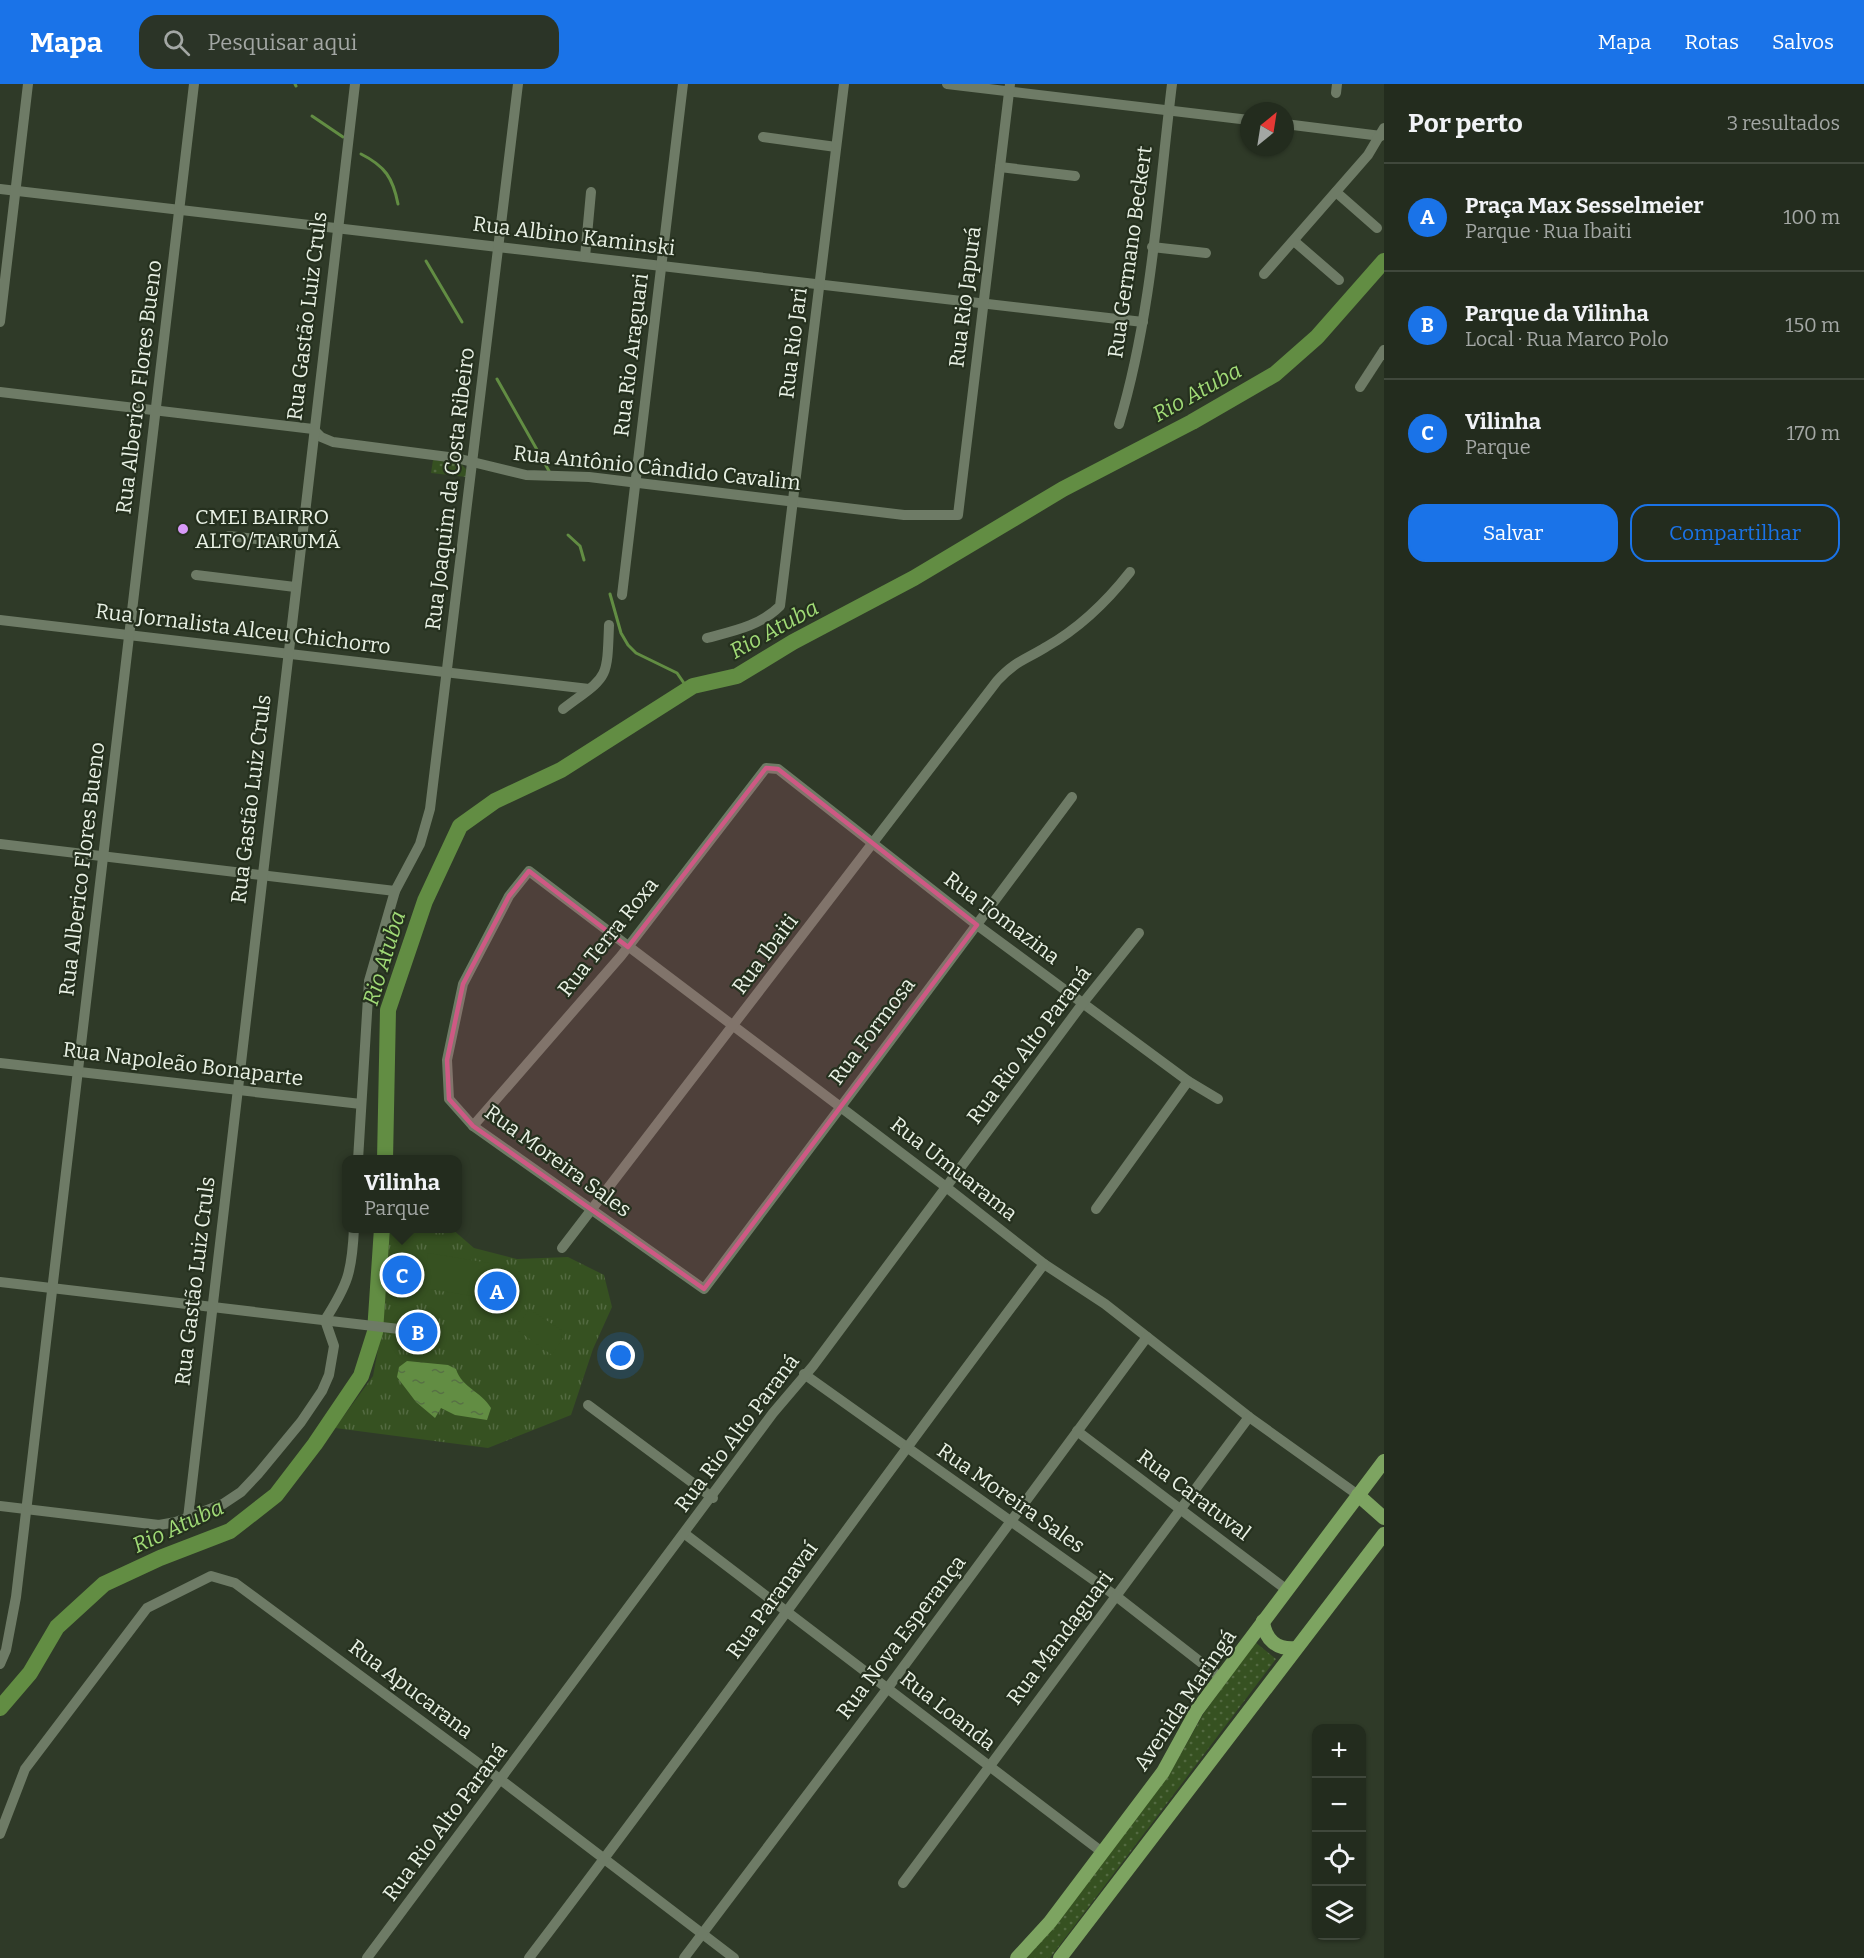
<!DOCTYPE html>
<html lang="pt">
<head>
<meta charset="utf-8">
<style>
  :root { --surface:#232c1e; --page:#2b3427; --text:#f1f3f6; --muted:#a3a7a4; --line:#40483c; --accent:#1a73e8 }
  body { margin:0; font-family:Bitter,serif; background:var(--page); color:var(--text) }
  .controls { position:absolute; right:18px; bottom:18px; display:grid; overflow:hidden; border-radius:12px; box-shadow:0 2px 4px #0004 }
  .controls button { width:54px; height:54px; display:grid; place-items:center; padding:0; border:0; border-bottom:2px solid var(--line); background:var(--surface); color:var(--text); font:30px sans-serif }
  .compass { position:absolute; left:1240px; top:18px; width:54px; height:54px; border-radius:50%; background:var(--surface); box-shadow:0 2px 4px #0004; rotate:30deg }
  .you { position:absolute; left:621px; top:1272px; width:21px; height:21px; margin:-15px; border:4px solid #fff; border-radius:50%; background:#1a73e8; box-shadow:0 0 0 9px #1a73e833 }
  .badge { display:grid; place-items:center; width:39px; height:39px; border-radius:50%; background:var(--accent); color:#fff; font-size:20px; font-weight:700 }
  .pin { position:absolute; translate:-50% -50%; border:3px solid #fff; box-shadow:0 2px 6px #0006 }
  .popup { position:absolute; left:342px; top:1071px; width:120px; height:78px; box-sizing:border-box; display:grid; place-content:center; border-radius:12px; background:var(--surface); filter:drop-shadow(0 2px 4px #0005); font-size:20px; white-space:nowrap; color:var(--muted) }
  .popup b { font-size:22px; color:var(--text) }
  .popup::after { content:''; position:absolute; left:50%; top:100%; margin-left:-12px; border:12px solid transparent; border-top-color:var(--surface) }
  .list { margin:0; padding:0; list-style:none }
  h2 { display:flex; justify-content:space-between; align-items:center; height:78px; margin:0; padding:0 24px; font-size:26px }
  h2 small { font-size:20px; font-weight:400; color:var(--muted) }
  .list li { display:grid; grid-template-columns:39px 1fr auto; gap:18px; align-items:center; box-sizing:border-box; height:108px; padding:0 24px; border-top:2px solid var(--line) }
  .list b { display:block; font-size:22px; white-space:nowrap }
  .list p { margin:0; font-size:20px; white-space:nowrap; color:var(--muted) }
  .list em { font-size:20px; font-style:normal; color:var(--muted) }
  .actions { display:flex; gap:12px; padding:18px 24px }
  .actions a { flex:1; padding:14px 0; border:2px solid var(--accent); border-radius:18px; text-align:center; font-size:21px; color:var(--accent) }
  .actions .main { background:var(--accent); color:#fff }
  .icon { flex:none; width:33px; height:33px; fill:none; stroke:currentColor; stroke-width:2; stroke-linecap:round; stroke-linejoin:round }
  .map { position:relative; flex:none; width:1384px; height:1874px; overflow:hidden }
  header { display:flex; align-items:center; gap:36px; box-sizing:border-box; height:84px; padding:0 30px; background:var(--accent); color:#fff }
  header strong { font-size:28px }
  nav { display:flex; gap:33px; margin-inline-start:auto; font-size:21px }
  .search { width:420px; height:54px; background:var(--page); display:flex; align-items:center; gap:15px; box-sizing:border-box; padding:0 21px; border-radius:18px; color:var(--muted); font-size:22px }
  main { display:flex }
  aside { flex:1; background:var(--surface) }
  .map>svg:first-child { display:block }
  .grass { fill:url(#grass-dots) }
  .park { fill:url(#park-tufts) }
  .pitch { fill:#365121 }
  .water { fill:url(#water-ripples) }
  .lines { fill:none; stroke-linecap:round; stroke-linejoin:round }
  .stream { stroke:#628d43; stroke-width:3 }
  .river { stroke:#628d43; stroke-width:16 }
  .minor { stroke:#6e7b66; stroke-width:10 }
  .major { stroke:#7da461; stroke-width:14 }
  .marked { fill:#ce5984; fill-opacity:0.2; stroke:#ce5984; stroke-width:4.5; stroke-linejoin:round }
  .poi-dot { fill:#d89af8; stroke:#25301e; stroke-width:2 }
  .labels { text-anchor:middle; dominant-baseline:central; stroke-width:4.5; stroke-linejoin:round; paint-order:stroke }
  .street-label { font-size:21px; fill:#e9f1e5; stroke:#25301e }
  .poi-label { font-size:21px; fill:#e9f1e5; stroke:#25301e; text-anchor:start }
  .water-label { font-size:22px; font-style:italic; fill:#a0da76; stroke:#25301e }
</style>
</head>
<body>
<header>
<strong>Mapa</strong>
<div class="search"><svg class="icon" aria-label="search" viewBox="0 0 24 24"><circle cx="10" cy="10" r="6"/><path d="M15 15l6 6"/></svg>Pesquisar aqui</div>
<nav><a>Mapa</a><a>Rotas</a><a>Salvos</a></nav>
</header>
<main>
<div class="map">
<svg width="1384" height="1874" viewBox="0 0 1384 1874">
  <defs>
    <pattern id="grass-dots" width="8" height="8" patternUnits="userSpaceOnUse" patternTransform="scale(1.5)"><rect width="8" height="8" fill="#365121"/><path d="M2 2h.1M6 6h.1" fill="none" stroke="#536a41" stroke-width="1.8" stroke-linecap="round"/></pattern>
    <pattern id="park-tufts" width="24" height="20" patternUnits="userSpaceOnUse" patternTransform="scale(1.5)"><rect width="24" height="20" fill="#365121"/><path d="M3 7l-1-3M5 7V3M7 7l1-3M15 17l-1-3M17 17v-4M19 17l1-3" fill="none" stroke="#536a41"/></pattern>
    <pattern id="water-ripples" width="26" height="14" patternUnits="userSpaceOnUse" patternTransform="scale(1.5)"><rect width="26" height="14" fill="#628d43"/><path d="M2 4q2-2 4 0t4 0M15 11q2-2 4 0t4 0" fill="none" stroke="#577144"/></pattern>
  </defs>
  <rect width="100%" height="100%" fill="#2f3a28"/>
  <!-- grass -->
  <g class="grass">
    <path d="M433 376 461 380 467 386 466 393 431 389Z"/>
    <path d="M1255 1558 1276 1575 1050 1874H1025L1169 1691 1204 1629Z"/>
  </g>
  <!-- park -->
  <path class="park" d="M390 1145H452L474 1164 517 1175 568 1173 604 1191 612 1223 593 1265 571 1331 488 1364 335 1344 373 1292 383 1239Z"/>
  <!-- pitch -->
  <g class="pitch">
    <path d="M428 1169 495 1180 491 1215 423 1204Z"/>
    <path d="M529 1225 566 1249 552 1271 516 1245Z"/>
  </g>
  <!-- water -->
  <path class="water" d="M407 1277 448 1281 456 1285C462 1304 481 1307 491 1324L487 1336 455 1331 441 1324 435 1334 416 1318 397 1293 399 1283Z"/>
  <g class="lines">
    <!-- stream -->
    <g class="stream">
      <path d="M295 0 296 2"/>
      <path d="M312 32 343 53"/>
      <path d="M361 70C385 82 393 94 398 120"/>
      <path d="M426 177 462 238"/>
      <path d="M497 295 549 387"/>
      <path d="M568 451 580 462 584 476"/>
      <path d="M610 510 621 549 628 561 636 569 677 589 688 605"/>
    </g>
    <!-- river -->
    <g class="river">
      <path d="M385 1076 388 926 425 817 460 742 495 717 561 686 693 602 737 592 793 558 914 494 1063 405 1192 338 1275 290 1317 253 1384 177"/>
      <path d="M0 1624 30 1589 57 1543 104 1500 160 1474 230 1447 276 1411 315 1360 361 1292 375 1248 382 1144"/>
    </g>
    <!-- minor -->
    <g class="minor">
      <path d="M947 0 1249 36"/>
      <path d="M1336 9 1337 0"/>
      <path d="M1285 40 1381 52"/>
      <path d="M763 53 836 63"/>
      <path d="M1000 83 1075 92"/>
      <path d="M0 105 1143 238"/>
      <path d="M1336 108 1377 144"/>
      <path d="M1294 157 1339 196"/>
      <path d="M1152 163 1206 169"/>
      <path d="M585 173 591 108"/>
      <path d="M1264 190 1368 71 1384 44"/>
      <path d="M0 238 28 0"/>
      <path d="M1360 303 1384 266"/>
      <path d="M0 308 313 345 321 353 333 358 456 374 526 391 589 393 904 431H958L1010 0"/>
      <path d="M1119 340C1152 230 1158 114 1172 0"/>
      <path d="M229 452 300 460"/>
      <path d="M196 491 295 503"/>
      <path d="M622 511 683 0"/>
      <path d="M0 536 589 605"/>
      <path d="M707 554C733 547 760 542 780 522L844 0"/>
      <path d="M563 625C608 591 607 598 609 541"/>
      <path d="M1072 713C950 878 827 1041 704 1205L473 1042 449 1015 447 976 463 900 509 812 529 787 946 1103 1044 1180 1105 1220 1249 1333 1358 1411"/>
      <path d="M0 760 395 807"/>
      <path d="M0 979 361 1020"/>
      <path d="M473 1042 621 872 766 684 778 685 977 841 1188 997 1218 1015"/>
      <path d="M358 1076 369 897 395 807 420 760 430 725 518 0"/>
      <path d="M1096 1125 1188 997"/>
      <path d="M562 1164 997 597C1015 577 1025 576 1046 563 1078 545 1108 516 1130 488"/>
      <path d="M0 1198 416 1247"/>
      <path d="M804 1290 1116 1512 1221 1594"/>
      <path d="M588 1321 713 1414"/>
      <path d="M1077 1347 1287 1506"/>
      <path d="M0 1422 159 1441 176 1438 223 1420 241 1408 258 1390 301 1338 322 1307 329 1291 334 1262 325 1236C348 1200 352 1188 354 1144"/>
      <path d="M188 1434 355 0"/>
      <path d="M685 1450 1102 1768"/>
      <path d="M0 1580 6 1566 16 1513 194 0"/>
      <path d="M0 1750 25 1685 147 1524 211 1492 235 1499 501 1696 734 1874"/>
      <path d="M903 1799 1249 1333"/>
      <path d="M367 1874 773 1329 813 1282 1083 919 1139 849"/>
      <path d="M529 1874C704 1645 870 1410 1044 1180"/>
      <path d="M684 1874 887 1605 1147 1253"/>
    </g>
    <!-- major -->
    <g class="major">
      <path d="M1358 1411 1384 1434"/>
      <path d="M1263 1537C1265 1556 1277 1566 1296 1564"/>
      <path d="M1017 1874 1050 1838 1163 1688 1197 1626 1384 1377"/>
      <path d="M1060 1874 1384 1450"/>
    </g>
  </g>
  <!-- marked area -->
  <path class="marked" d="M766 684 778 685 977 841 704 1205 473 1042 449 1015 447 976 463 900 509 812 529 787 628 863Z"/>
  <!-- markers -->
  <circle class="poi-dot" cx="183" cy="445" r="6"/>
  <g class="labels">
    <!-- street labels -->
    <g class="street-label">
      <text transform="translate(574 152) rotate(7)">Rua Albino Kaminski</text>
      <text transform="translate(1130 168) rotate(-82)">Rua Germano Beckert</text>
      <text transform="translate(965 213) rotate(-83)">Rua Rio Japurá</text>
      <text transform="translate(307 232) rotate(-83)">Rua Gastão Luiz Cruls</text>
      <text transform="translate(793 259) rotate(-83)">Rua Rio Jari</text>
      <text transform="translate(631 271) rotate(-83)">Rua Rio Araguari</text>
      <text transform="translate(139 303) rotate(-83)">Rua Alberico Flores Bueno</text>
      <text transform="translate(657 384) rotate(6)">Rua Antônio Cândido Cavalim</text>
      <text transform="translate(450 405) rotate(-83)">Rua Joaquim da Costa Ribeiro</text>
      <text transform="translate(243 545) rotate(7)">Rua Jornalista Alceu Chichorro</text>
      <text transform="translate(251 715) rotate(-83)">Rua Gastão Luiz Cruls</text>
      <text transform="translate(82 785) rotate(-83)">Rua Alberico Flores Bueno</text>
      <text transform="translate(1002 834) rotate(37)">Rua Tomazina</text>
      <text transform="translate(608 853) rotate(-51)">Rua Terra Roxa</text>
      <text transform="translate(765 870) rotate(-53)">Rua Ibaiti</text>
      <text transform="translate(872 947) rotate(-53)">Rua Formosa</text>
      <text transform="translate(1029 961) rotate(-53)">Rua Rio Alto Paraná</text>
      <text transform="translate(183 980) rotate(7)">Rua Napoleão Bonaparte</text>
      <text transform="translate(558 1077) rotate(36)">Rua Moreira Sales</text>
      <text transform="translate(954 1085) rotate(38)">Rua Umuarama</text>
      <text transform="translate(195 1197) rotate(-83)">Rua Gastão Luiz Cruls</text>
      <text transform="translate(737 1349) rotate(-53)">Rua Rio Alto Paraná</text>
      <text transform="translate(1194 1411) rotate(37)">Rua Caratuval</text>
      <text transform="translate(1011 1414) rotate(35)">Rua Moreira Sales</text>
      <text transform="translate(772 1516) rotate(-54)">Rua Paranavaí</text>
      <text transform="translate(901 1553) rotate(-53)">Rua Nova Esperança</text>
      <text transform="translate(1060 1554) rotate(-53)">Rua Mandaguari</text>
      <text transform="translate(411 1605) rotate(37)">Rua Apucarana</text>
      <text transform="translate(1185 1616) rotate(-56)">Avenida Maringá</text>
      <text transform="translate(948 1627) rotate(38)">Rua Loanda</text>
      <text transform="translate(445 1738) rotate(-53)">Rua Rio Alto Paraná</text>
    </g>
    <!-- poi labels -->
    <g class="poi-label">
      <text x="195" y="433">CMEI BAIRRO<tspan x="195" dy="24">ALTO/TARUMÃ</tspan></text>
    </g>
    <!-- water labels -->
    <g class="water-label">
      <text transform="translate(1197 308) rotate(-29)">Rio Atuba</text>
      <text transform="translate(774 545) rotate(-29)">Rio Atuba</text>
      <text transform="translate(384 874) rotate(-73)">Rio Atuba</text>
      <text transform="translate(178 1442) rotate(-25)">Rio Atuba</text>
    </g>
  </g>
</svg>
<div class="controls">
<button>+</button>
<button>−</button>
<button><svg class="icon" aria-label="locate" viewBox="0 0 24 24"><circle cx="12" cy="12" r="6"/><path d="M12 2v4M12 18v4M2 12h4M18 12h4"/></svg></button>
<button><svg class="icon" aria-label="layers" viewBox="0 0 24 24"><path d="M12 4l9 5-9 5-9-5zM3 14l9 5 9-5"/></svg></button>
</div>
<svg class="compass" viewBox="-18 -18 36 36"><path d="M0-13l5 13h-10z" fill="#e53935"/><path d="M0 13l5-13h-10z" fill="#a3a7a4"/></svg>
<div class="you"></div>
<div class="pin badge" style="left:497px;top:1207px">A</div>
<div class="pin badge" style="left:418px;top:1248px">B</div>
<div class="pin badge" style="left:402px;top:1191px">C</div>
<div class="popup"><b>Vilinha</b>Parque</div>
</div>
<aside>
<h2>Por perto<small>3 resultados</small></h2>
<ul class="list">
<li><span class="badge">A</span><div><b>Praça Max Sesselmeier</b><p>Parque · Rua Ibaiti</p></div><em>100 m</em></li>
<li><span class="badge">B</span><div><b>Parque da Vilinha</b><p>Local · Rua Marco Polo</p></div><em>150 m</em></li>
<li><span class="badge">C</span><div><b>Vilinha</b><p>Parque</p></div><em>170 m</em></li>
</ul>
<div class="actions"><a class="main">Salvar</a><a>Compartilhar</a></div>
</aside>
</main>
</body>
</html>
